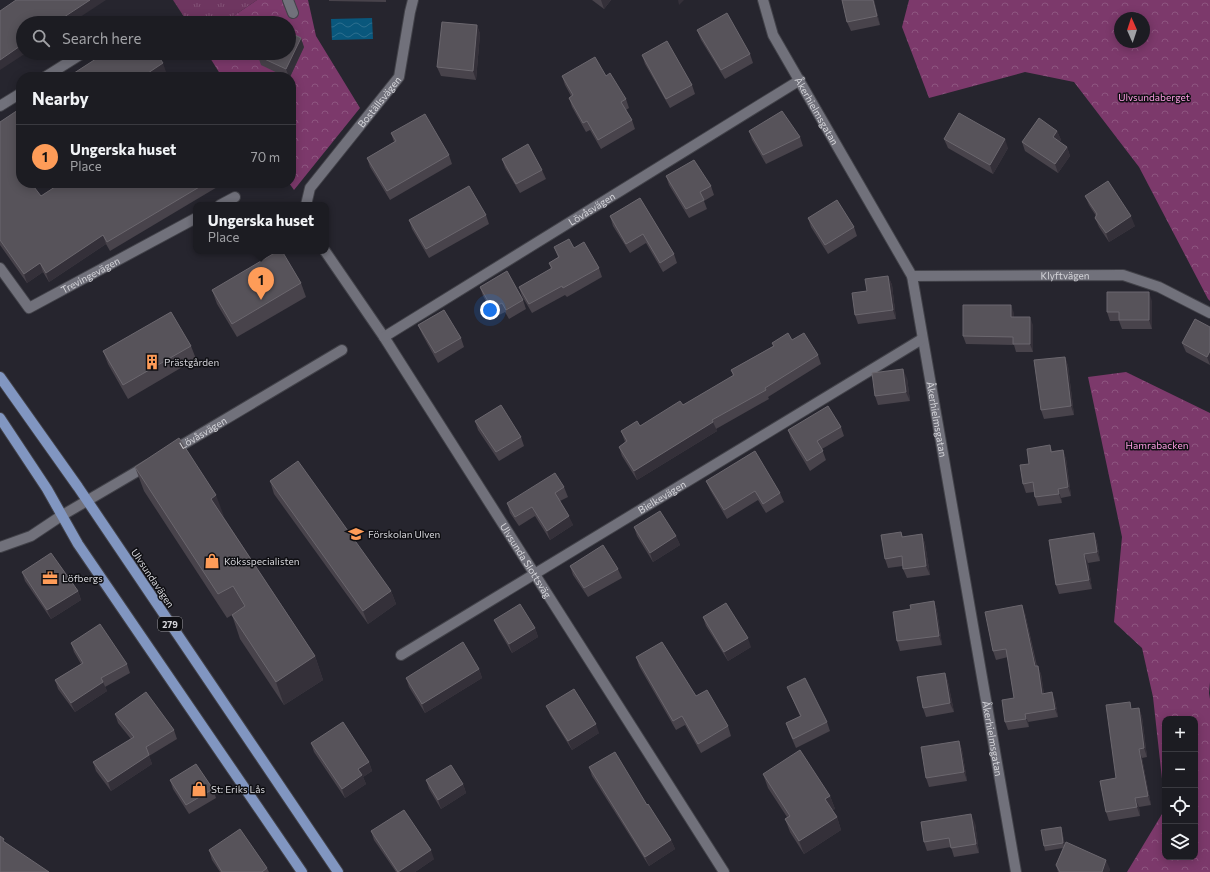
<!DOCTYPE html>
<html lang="en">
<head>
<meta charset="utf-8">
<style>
  :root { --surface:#1c1c22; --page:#25252a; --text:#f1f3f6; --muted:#a0a1a5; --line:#3a3a40; --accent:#fe9c58 }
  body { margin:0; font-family:Commissioner,sans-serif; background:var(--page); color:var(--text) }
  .controls { position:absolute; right:12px; bottom:12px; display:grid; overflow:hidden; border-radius:8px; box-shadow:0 2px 10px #0003 }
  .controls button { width:36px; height:36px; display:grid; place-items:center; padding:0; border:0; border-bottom:1px solid var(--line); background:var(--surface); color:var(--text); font:20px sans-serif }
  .compass { position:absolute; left:1114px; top:12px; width:36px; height:36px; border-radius:50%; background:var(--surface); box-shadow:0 2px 10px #0003; rotate:357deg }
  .you { position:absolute; left:490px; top:310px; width:14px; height:14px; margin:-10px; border:3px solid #fff; border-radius:50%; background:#1a73e8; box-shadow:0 0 0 6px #1a73e833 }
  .badge { display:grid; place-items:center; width:26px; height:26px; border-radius:50%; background:var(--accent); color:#111; font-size:13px; font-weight:700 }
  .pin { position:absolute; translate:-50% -33px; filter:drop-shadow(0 1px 2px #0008) }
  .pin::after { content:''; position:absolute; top:21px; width:14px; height:12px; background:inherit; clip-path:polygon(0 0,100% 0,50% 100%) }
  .popup { position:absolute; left:193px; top:202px; width:136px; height:52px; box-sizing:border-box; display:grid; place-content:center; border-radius:8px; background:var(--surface); filter:drop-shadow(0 1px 3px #0005); font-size:13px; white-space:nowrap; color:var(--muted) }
  .popup b { font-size:15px; color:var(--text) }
  .popup::after { content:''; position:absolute; left:50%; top:100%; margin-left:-8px; border:8px solid transparent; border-top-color:var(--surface) }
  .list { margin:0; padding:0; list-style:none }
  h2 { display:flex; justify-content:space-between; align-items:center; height:52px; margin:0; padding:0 16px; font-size:17px }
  h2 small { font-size:13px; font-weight:400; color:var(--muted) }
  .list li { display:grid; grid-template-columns:26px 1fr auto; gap:12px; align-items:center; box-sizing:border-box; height:64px; padding:0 16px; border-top:1px solid var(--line) }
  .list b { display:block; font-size:15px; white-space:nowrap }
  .list p { margin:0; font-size:13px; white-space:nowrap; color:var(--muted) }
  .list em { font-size:13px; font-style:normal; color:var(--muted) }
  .icon { flex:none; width:22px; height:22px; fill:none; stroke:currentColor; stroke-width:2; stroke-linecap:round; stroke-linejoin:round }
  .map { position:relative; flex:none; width:1210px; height:872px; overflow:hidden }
  .search { position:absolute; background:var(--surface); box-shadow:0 2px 10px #0003; left:16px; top:16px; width:280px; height:44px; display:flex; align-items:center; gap:10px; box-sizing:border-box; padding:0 14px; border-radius:22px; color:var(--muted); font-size:15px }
  .panel { position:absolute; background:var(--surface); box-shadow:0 2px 10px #0003; left:16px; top:72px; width:280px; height:116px; border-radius:16px }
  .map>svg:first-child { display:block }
  .grass { fill:url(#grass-tufts) }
  .forest { fill:url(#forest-crowns); fill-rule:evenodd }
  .water { fill:url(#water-waves) }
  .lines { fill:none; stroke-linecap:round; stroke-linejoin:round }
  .street-casing { stroke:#424249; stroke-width:12 }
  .primary-casing { stroke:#424249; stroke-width:12 }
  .street { stroke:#71717b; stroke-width:10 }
  .primary { stroke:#8196c1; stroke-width:10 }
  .wall { fill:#48434b }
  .shaded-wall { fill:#343039 }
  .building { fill:#57535a; stroke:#6b676e }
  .labels { text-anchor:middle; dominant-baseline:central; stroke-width:3; stroke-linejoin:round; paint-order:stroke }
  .shield { fill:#0f0f13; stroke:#9a9a9e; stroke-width:1 }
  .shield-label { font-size:9px; font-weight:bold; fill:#d5d5da }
  .park-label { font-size:10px; fill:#fd9ce2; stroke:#0f0f13 }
  .street-label { font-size:10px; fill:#d5d5da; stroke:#0f0f13 }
  .poi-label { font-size:10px; fill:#d5d5da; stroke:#0f0f13; text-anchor:start }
</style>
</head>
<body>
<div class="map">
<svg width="1210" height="872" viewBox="0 0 1210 872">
  <defs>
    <pattern id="grass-tufts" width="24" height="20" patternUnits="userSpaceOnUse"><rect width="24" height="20" fill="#6e3660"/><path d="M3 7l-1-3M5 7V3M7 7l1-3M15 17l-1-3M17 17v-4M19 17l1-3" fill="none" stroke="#825276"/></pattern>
    <pattern id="forest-crowns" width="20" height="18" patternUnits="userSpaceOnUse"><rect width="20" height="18" fill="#7c396b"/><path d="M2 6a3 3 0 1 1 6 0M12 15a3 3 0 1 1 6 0" fill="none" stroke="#8e5580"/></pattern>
    <pattern id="water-waves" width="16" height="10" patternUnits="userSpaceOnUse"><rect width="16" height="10" fill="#09577c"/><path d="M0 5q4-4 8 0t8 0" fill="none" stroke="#2c6e8e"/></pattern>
  </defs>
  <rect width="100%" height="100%" fill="#26252e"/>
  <!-- grass -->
  <path class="grass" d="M173 0H257L223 23H188Z"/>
  <!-- forest -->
  <g class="forest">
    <path d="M257 0H308L316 36 360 108 294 190 289 183H291V77H222L207 53H289V23H223Z"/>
    <path d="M909 0H1210V301L1208 299 1139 167 1074 82 1025 72 929 98 902 27ZM1120 18H1144V42H1120Z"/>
    <path d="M1126 372 1210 413V682L1209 693 1210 699V872H1127L1165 809V857H1195V719H1165V806L1153 697 1142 648 1114 622 1122 537 1088 377Z"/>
  </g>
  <!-- water -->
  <path class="water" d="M372 18 373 39 332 40 331 19Z"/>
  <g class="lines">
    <!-- street casing -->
    <g class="street-casing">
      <g id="street">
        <path d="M288 0 293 13"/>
        <path id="s1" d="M763 0 773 35 912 276 1016 872"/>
        <path d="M45 77 83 53"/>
        <path d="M0 106 21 93"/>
        <path d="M220 205 235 197"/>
        <path id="s2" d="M306 205 310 188 399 77 410 12 413 0"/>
        <path id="s3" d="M325 251 384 337 724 872"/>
        <path id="s4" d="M0 268 29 308 196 218"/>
        <path id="s5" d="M912 276 1123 275 1159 287 1210 313"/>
        <path id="s6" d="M384 337 800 80"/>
        <path id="s7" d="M172 451 342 350"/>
        <path d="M0 547 31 536 61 516 148 465"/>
        <path id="s8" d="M401 655 922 339"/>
      </g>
    </g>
    <!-- primary casing -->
    <g class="primary-casing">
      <g id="primary">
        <path d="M0 377 78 487 338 872"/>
        <path d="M0 418 47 489 78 544 302 872"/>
      </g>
    </g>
    <!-- street -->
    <use href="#street" class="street"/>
    <!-- primary -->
    <use href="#primary" class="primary"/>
  </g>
  <!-- wall -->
  <g class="wall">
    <path d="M329 0H386V2L329 1Z"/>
    <path d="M592 0H611L604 9Z"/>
    <path d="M842 0H874L880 25 851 31 847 22Z"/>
    <path d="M477 25 480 34 476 80 441 76 437 67Z"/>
    <path d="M697 30 750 54 753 63 725 79 701 40Z"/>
    <path d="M304 47 290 77H286L261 65 258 56Z"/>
    <path d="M642 55 692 85 695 94 670 108 645 64Z"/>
    <path d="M562 76H606L626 99 629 108 626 110 632 120 635 129 601 149 590 130 586 132 572 107 569 98 571 96 565 85Z"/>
    <path d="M0 122 21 183 37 192 41 196 61 183H224L110 251 106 244 49 282 43 272 27 283 0 245Z"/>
    <path d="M749 131 800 137 803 146 766 164 752 140Z"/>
    <path d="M1057 131 1061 140 1059 142 1067 147 1070 156 1058 173 1025 151 1022 142Z"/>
    <path d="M391 133 449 155 452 164 390 200 370 167 367 158 394 142Z"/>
    <path d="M944 139 1008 148 993 174 948 148Z"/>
    <path d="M502 159 542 170 546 179 520 193 505 168Z"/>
    <path d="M666 176 711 186 714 195 704 201 707 209 689 218 669 185Z"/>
    <path d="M1085 196 1135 226 1109 242 1099 227 1095 218 1096 216 1089 205Z"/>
    <path d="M640 198 674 254 677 263 663 272 646 243 630 253 613 226 610 216Z"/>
    <path d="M486 215 489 224 429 258 412 229 409 220Z"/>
    <path d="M808 218 854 227 857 236 828 254 811 227Z"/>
    <path d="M554 247 574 248 599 268 602 277 567 297 565 295 532 313 522 296 519 287 551 269 549 263 558 257Z"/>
    <path d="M888 276 892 285 896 319 858 324 855 315 867 291Z"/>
    <path d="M301 283 306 297 237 337 217 304 212 290Z"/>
    <path d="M480 287 523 300 526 309 509 319 505 312 495 317 483 296Z"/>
    <path d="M1152 301V329H1122L1119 321H1110L1107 312Z"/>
    <path d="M1014 313V317L1033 325V352H1016L1014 345 966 344 963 336Z"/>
    <path d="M418 325 461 338 464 347 438 363 422 334Z"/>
    <path d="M1210 327V365L1186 352 1182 343Z"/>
    <path d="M792 340 818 355 821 364 768 397 769 399 716 429 717 431 637 480 622 456 619 447 625 442 621 431 640 426 683 405 733 376 731 370 773 346 772 343Z"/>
    <path d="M191 346 196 359 128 399 108 364 103 351Z"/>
    <path d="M1065 357 1068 366 1074 415 1044 419 1041 410Z"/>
    <path d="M907 378 910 401 878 405 875 396Z"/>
    <path d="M475 421 521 437 524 446 499 461 478 430Z"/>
    <path d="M841 427 844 436 822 449 826 460 810 471 791 439 788 430Z"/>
    <path d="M1050 445 1052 451 1063 450 1066 459 1071 496 1061 498 1062 503 1038 506 1035 497 1034 492 1026 493 1023 484 1029 464Z"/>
    <path d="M135 467 225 519 315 656 323 680 284 705 240 639 232 615 227 618 144 491Z"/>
    <path d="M270 481 391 591 396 604 368 624 274 494Z"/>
    <path d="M706 481 780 493 784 502 766 513 758 500 727 519 710 490Z"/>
    <path d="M564 487 568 497 560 501 573 525 550 540 535 516 519 526 510 513 507 503Z"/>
    <path d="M634 527 676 536 680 545 653 562 637 536Z"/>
    <path d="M901 532 903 537 922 534 925 544 930 575 907 578 903 569V566L888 568 885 559Z"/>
    <path d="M1094 533 1097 542 1100 561 1088 563 1092 589 1059 594 1056 585Z"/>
    <path d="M570 566 618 569 622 578 588 597 573 575Z"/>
    <path d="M22 572 78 591 81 600 51 619 25 581Z"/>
    <path d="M934 601 937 611 942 645 900 651 897 641 911 609Z"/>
    <path d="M1025 613 1037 666 1041 674 1044 694 1055 700 1058 717 1028 722 1029 727 1008 730 1005 722 1014 698 1008 657 996 660 993 651Z"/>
    <path d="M703 617 751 647 728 661 706 626Z"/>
    <path d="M494 620 535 628 538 637 512 653 498 629Z"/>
    <path d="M71 643 127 664 130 673 105 687 107 691 75 712 58 689 55 680 81 664 74 652Z"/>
    <path d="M636 657 696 696 728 726 731 736 701 753 685 725 676 730 639 666Z"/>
    <path d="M479 669 482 678 425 713 409 687 406 678Z"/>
    <path d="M945 673 948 682 954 712 926 717 923 708Z"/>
    <path d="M787 687 827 722 830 731 796 748 789 732 786 723 800 716 791 696Z"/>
    <path d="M546 706 599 733 572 750 550 715Z"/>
    <path d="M1139 708 1142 717 1147 757 1142 758 1151 805 1139 807 1140 816 1109 821 1106 812 1116 778 1132 709Z"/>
    <path d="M115 714 174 730 177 739 149 756 152 764 111 791 96 771 93 762 131 739 118 723Z"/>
    <path d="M959 741 962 750 967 781 929 787 926 778Z"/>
    <path d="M311 743 369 762 372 771 363 777 366 784 345 798 314 752Z"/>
    <path d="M589 767 647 805 671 840 675 849 649 866 592 776Z"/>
    <path d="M763 774 830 796 835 809 832 810 837 817 841 830 804 854 790 832 785 819 787 817 768 788Z"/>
    <path d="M170 780 213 789 216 798 189 814 173 789Z"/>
    <path d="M426 780 463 784 466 793 441 809 429 789Z"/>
    <path d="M975 823 979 853 954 857 951 847 927 851 924 842Z"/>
    <path d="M371 831 434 859 415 872H396L374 840Z"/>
    <path d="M1062 831 1065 845 1110 869 1109 872H1058L1056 865 1063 848 1045 851 1044 846Z"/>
    <path d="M209 850 267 868 269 872H220L212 860Z"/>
  </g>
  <!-- shaded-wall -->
  <g class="shaded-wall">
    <path d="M90 0H106L71 23H55Z"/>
    <path d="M601 0H611L604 9Z"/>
    <path d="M678 0H684L679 5Z"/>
    <path d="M873 0H874L880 25 877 16Z"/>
    <path d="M477 25 480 34 476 80 473 71Z"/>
    <path d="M301 38 304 47 290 77H289L286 69Z"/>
    <path d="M23 44V53H26L0 70V60Z"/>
    <path d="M163 63 166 72 158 77H142Z"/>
    <path d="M1057 131 1061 140 1056 146 1053 137Z"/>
    <path d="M1005 139 1008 148 993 174 990 165Z"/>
    <path d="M1067 147 1070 156 1058 173 1055 164Z"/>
    <path d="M21 157V168L17 160Z"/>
    <path d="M1131 216 1135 226 1109 242 1106 233Z"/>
    <path d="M103 235 106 244 49 282 46 273Z"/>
    <path d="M40 263 43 272 27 283 24 274Z"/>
    <path d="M888 276 892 285 896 319 893 310Z"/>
    <path d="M1149 292 1152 301V329L1149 320Z"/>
    <path d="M1011 305 1014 313V325L1011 317Z"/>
    <path d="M1030 317 1033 325V352L1030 344Z"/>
    <path d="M1210 351V365L1207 357Z"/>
    <path d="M1065 357 1068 366 1074 415 1071 406Z"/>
    <path d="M903 369 907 378 910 401 906 392Z"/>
    <path d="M713 422 717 431 637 480 634 471Z"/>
    <path d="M1063 450 1066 459 1071 496 1068 487Z"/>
    <path d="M1058 489 1061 498 1062 503 1059 494Z"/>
    <path d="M216 495 225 519 220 522 211 499Z"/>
    <path d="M569 516 573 525 550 540 547 531Z"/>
    <path d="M1094 533 1097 542 1100 561 1097 552Z"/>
    <path d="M922 534 925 544 930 575 926 566Z"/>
    <path d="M676 536 680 545 653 562 650 553Z"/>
    <path d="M1084 554 1088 563 1092 589 1089 580Z"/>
    <path d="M78 591 81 600 51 619 47 610Z"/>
    <path d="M391 591 396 604 368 624 363 611Z"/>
    <path d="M934 601 937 611 942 645 939 636Z"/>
    <path d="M1022 605 1025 613 1038 675 1035 666Z"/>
    <path d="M535 628 538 637 512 653 509 644Z"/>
    <path d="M748 638 751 647 728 661 724 652Z"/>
    <path d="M315 656 323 680 284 705 276 682Z"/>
    <path d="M1038 666 1041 674 1045 702 1042 694Z"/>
    <path d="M479 669 482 678 425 713 422 704Z"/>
    <path d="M945 673 948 682 954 712 950 703Z"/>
    <path d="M103 682 107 691 75 712 71 703Z"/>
    <path d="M1052 692 1055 700 1058 717 1055 709Z"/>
    <path d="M1139 708 1142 717 1147 757 1144 748Z"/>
    <path d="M1025 714 1028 722 1029 727 1026 719Z"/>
    <path d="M596 724 599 733 572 750 568 741Z"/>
    <path d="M959 741 962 750 967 781 964 772Z"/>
    <path d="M1139 749 1142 758 1151 805 1148 796Z"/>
    <path d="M149 755 152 764 111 791 108 782Z"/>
    <path d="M369 762 372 771 363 777 366 784 345 798 342 789 358 769Z"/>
    <path d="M463 784 466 793 441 809 438 800Z"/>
    <path d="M830 796 835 809 830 812 825 799Z"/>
    <path d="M1135 798 1139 807 1140 816 1137 807Z"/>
    <path d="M971 814 975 823 979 853 976 844Z"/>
    <path d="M837 817 841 830 804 854 799 841Z"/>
    <path d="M1061 827 1062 831 1065 848 1063 843Z"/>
    <path d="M671 840 675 849 649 866 645 857Z"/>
    <path d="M431 850 434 859 415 872H398Z"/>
    <path d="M1106 860 1110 869 1109 872H1102Z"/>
  </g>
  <!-- building -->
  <g class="building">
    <path d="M16 0H90L55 23H23V44L0 60V11Z"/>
    <path d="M842 0H873L877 16 847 22Z"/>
    <path d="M727 13 750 54 721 70 697 30Z"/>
    <path d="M442 22 477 25 473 71 437 67Z"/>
    <path d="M289 32 301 38 286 69 258 56 259 53H289Z"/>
    <path d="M667 41 692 85 666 99 642 55Z"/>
    <path d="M105 53H156L163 63 142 77H68Z"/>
    <path d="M595 57 606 76 610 73 626 99 621 102 632 120 598 140 587 121 583 123 569 98 573 95 562 76Z"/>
    <path d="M21 108V157L17 160 21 167V183H31L41 196 61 183H206L107 242 103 235 46 273 40 263 24 274 0 240V122Z"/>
    <path d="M782 111 800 137 763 155 749 131Z"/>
    <path d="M959 113 1005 139 990 165 944 139Z"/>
    <path d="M425 114 449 155 387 191 367 158 396 141 391 133Z"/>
    <path d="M1039 118 1057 131 1053 137 1067 147 1055 164 1022 142Z"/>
    <path d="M528 144 542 170 516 184 502 159Z"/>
    <path d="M694 160 711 186 700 192 704 200 686 209 666 176Z"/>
    <path d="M1108 181 1131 216 1106 233 1095 218 1097 214 1085 196Z"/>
    <path d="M469 186 486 215 426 249 409 220Z"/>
    <path d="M640 198 674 254 660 263 643 234 626 244 610 216Z"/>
    <path d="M837 200 854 227 825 245 808 218Z"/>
    <path d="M569 239 574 248 584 242 599 268 563 288 562 286 529 304 519 287 552 268 549 263 559 257 554 247Z"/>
    <path d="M278 251H282L301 283 232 324 212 290Z"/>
    <path d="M507 271 523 300 506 310 502 303 492 308 480 287Z"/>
    <path d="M888 276 893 310 855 315 852 293 867 291 865 279Z"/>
    <path d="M1107 292H1149V320H1119V312H1107Z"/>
    <path d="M963 305H1011V317H1030V344H1013V337L963 336Z"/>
    <path d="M444 310 461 338 435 353 418 325Z"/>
    <path d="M171 312 191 346 123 385 103 351Z"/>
    <path d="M1195 319 1210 327V351L1207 357 1182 343Z"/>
    <path d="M788 333 792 340 804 333 818 355 765 388 766 390 712 420 713 422 634 471 619 447 627 441 621 431 637 421 640 426 680 401 683 405 734 375 731 370 774 346 772 343Z"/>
    <path d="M1065 357 1071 406 1041 410 1034 360Z"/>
    <path d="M903 369 906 392 875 396 872 373Z"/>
    <path d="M501 405 521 437 496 452 475 421Z"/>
    <path d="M828 406 841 427 817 441 823 451 807 461 788 430Z"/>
    <path d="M179 438 216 495 211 499 315 656 276 682 232 615 245 606 233 586 218 594 135 467Z"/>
    <path d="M1050 445 1051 452 1063 450 1068 487 1058 489 1059 494 1035 497 1033 482 1023 484 1020 465 1029 464 1027 449Z"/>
    <path d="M755 451 780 493 763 504 755 491 724 510 706 481Z"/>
    <path d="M298 461 391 591 363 611 270 481Z"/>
    <path d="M555 473 564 487 555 493 569 516 547 531 532 507 515 517 507 503Z"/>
    <path d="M660 511 676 536 650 553 634 527Z"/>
    <path d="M901 532 902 537 922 534 926 566 903 569 902 556 885 559 881 535Z"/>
    <path d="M1094 533 1097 552 1084 554 1089 580 1056 585 1049 540Z"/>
    <path d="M603 545 618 569 584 588 570 566Z"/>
    <path d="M51 553 78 591 47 610 22 572Z"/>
    <path d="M934 601 939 636 897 641 893 612 911 609 910 605Z"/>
    <path d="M726 603 748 638 724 652 703 617Z"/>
    <path d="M520 604 535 628 509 644 494 620Z"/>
    <path d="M1022 605 1035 666H1038L1042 694 1052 692 1055 709 1025 714 1026 719 1005 722 1002 700 1014 698 1006 649 993 651 985 612Z"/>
    <path d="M100 624 127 664 101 678 103 682 71 703 55 680 83 663 71 643Z"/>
    <path d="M463 642 479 669 422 704 406 678Z"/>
    <path d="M662 642 696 696 707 690 728 726 698 744 682 716 673 721 636 657Z"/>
    <path d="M945 673 950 703 923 708 917 677Z"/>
    <path d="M805 678 827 722 793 739 786 723 801 716 787 687Z"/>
    <path d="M574 689 596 724 568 741 546 706Z"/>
    <path d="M146 692 174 730 146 747 149 755 108 782 93 762 134 737 115 714Z"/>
    <path d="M1130 702 1131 709 1139 708 1144 748 1139 749 1148 796 1135 798 1137 807 1106 812 1100 781 1116 778 1106 705Z"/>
    <path d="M343 722 369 762 358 769 362 775 342 789 311 743Z"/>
    <path d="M959 741 964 772 926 778 921 747Z"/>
    <path d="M800 750 830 796 825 799 837 817 799 841 785 819 790 816 763 774Z"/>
    <path d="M615 752 647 805 648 804 671 840 645 857 589 767Z"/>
    <path d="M196 764 213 789 186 805 170 780Z"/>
    <path d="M451 765 463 784 438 800 426 780Z"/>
    <path d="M404 810 431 850 398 872 371 831Z"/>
    <path d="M971 814 976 844 951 848 949 838 924 842 921 822Z"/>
    <path d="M1061 827 1063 843 1044 846 1041 830Z"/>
    <path d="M240 829 267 868 262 872H222L209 850Z"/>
    <path d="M0 836 4 839 3 841 49 872H0Z"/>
    <path d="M1066 842 1106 860 1102 872H1060L1056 865Z"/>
  </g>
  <!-- icons -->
  <defs>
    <g id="building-bare" transform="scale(1.2)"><path d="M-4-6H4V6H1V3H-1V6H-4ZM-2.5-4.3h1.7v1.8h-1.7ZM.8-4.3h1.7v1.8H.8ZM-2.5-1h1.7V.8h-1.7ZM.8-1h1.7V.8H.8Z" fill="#fe9c58" stroke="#0f0f13" stroke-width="2.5" paint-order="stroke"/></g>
    <g id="school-bare" transform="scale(1.2)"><path d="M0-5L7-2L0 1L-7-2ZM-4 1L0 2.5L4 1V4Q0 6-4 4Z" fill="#fe9c58" stroke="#0f0f13" stroke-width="2.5" paint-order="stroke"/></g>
    <g id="shop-bare" transform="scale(1.2)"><path d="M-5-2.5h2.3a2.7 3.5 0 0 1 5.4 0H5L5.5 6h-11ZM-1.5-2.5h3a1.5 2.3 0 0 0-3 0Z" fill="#fe9c58" stroke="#0f0f13" stroke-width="2.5" paint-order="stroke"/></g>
    <g id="office-bare" transform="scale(1.2)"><path d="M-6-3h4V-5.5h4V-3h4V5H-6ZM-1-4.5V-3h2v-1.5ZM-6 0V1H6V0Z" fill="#fe9c58" stroke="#0f0f13" stroke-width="2.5" paint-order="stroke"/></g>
  </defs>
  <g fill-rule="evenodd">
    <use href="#building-bare" x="152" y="362"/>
    <use href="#school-bare" x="356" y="534"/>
    <use href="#shop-bare" x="212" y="561"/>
    <use href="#office-bare" x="50" y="578"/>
    <use href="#shop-bare" x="199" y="789"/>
  </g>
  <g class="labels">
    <!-- shield labels -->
    <rect class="shield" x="158" y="617" width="24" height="14" rx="3"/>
    <g class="shield-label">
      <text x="170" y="624">279</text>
    </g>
    <!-- park labels -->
    <g class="park-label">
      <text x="1154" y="97">Ulvsundaberget</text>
      <text x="1157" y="445">Hamrabacken</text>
    </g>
    <!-- street labels -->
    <g class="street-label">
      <text stroke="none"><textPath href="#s2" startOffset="128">Boställsvägen</textPath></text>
      <text stroke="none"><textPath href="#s1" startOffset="124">Åkerhielmsgatan</textPath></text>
      <text stroke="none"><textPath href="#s6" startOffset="244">Lövåsvägen</textPath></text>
      <text stroke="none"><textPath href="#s4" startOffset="119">Trevingevägen</textPath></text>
      <text stroke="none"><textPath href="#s5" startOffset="153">Klyftvägen</textPath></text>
      <text stroke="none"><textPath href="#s1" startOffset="460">Åkerhielmsgatan</textPath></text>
      <text stroke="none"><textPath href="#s7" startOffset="36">Lövåsvägen</textPath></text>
      <text stroke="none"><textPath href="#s8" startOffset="305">Bielkevägen</textPath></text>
      <text stroke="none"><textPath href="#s3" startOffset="369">Ulvsunda Slottsväg</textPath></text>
      <text transform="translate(153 578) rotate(56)">Ulvsundavägen</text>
      <text stroke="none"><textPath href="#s1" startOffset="784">Åkerhielmsgatan</textPath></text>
    </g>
    <!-- poi labels -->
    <g class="poi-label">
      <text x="164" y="362">Prästgården</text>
      <text x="368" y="534">Förskolan Ulven</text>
      <text x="224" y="561">Köksspecialisten</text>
      <text x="62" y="578">Löfbergs</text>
      <text x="211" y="789">St: Eriks Lås</text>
    </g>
  </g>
</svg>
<div class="controls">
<button>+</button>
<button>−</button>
<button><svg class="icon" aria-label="locate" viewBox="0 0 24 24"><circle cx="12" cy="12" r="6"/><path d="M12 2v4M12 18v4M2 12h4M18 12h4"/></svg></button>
<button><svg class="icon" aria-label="layers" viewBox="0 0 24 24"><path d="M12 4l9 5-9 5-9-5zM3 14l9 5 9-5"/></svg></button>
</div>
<svg class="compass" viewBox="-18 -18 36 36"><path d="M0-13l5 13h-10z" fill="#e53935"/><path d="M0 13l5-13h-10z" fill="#a0a1a5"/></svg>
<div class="you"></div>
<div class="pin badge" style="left:261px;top:300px">1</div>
<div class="popup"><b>Ungerska huset</b>Place</div>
<div class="search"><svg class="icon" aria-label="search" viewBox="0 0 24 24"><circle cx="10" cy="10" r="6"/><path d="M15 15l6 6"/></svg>Search here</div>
<section class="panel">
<h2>Nearby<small></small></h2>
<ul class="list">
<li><span class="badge">1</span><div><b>Ungerska huset</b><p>Place</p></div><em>70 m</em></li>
</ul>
</section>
</div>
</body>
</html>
